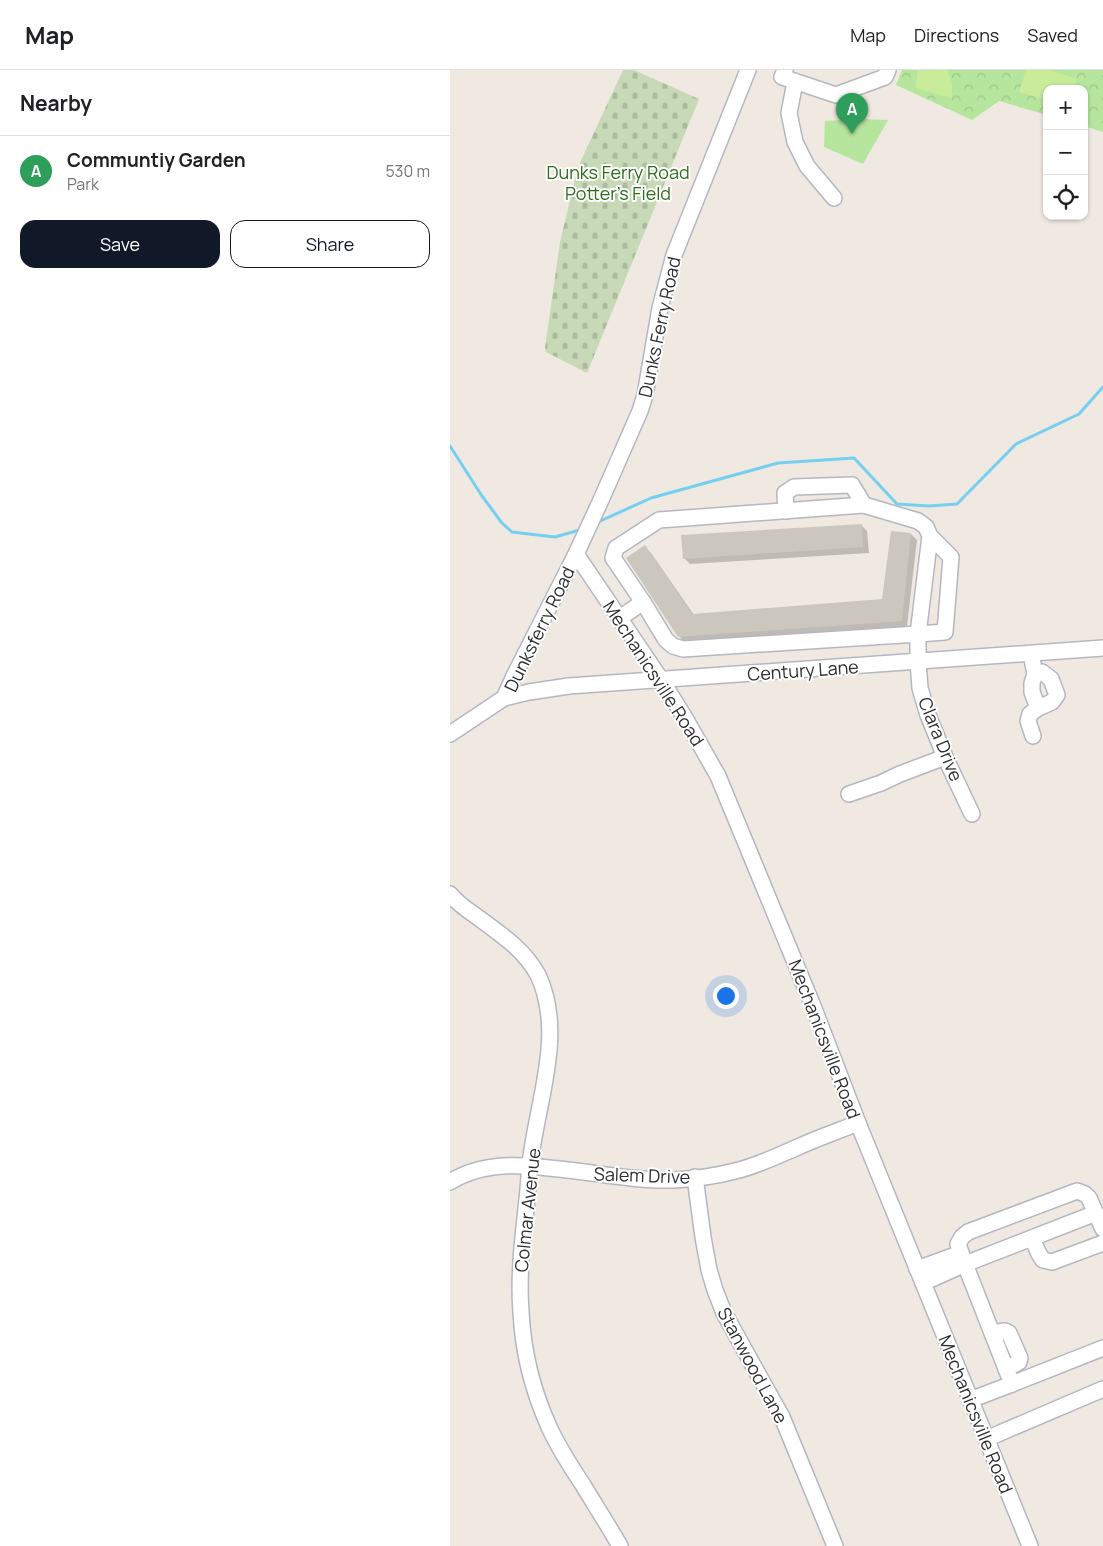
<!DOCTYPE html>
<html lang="en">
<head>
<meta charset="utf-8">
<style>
  :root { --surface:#fff; --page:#f6f6f6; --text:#202124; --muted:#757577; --line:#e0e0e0; --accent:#111827 }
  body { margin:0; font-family:Manrope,sans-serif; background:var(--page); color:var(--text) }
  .controls { position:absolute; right:15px; top:15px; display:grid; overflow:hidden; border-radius:10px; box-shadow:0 1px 4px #0004 }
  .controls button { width:45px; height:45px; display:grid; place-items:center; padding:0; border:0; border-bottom:1px solid var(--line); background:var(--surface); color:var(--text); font:25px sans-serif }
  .you { position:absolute; left:275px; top:925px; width:18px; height:18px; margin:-12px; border:4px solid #fff; border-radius:50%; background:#1a73e8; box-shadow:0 0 0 8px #1a73e833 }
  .badge { display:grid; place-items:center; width:32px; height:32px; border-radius:50%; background:var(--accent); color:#fff; font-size:16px; font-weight:700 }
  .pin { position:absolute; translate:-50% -41px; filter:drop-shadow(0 1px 2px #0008) }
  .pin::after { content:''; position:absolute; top:26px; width:18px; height:15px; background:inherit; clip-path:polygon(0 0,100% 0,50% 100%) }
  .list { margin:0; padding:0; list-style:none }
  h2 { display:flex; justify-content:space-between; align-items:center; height:65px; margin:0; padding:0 20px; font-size:21px }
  h2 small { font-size:16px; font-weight:400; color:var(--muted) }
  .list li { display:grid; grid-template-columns:32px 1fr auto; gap:15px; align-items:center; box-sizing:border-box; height:70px; padding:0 20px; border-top:1px solid var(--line) }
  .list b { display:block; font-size:19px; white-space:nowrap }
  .list p { margin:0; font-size:16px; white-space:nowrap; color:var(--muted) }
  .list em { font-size:16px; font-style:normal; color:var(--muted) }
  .actions { display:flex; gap:10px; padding:15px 20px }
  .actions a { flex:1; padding:11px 0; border:1px solid var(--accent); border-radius:15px; text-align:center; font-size:18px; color:var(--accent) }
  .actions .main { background:var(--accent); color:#fff }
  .icon { flex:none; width:28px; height:28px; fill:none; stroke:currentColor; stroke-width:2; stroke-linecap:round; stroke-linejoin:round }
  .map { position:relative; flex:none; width:653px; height:1476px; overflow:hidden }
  header { display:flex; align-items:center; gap:30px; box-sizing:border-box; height:70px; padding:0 25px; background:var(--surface); border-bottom:1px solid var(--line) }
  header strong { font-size:24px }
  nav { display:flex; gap:28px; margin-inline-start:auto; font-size:18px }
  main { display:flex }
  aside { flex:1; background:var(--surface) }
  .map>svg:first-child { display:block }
  .grass { fill:#b6e59e }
  .cemetery { fill:url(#cemetery-stones) }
  .park { fill:url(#park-crowns) }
  .pitch { fill:#c9ec9a }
  .shadow { fill:#0003 }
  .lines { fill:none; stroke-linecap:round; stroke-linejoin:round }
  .stream { stroke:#75cff0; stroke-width:3 }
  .building { fill:#cbc7bf }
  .minor-casing { stroke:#b4b7c1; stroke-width:18 }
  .minor { stroke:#fff; stroke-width:15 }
  .labels { text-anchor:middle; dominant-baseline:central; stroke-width:4; stroke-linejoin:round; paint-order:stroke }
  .park-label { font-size:18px; fill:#2c6e1b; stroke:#fff }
  .street-label { font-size:18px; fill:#2e2e2e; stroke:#fff }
</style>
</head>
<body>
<header>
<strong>Map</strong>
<nav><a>Map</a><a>Directions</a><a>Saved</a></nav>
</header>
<main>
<aside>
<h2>Nearby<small></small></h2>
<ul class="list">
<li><span class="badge" style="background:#2e9e5b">A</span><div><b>Communtiy Garden</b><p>Park</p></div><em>530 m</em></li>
</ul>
<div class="actions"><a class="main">Save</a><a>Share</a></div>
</aside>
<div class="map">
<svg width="653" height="1476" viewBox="0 0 653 1476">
  <defs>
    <pattern id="cemetery-stones" width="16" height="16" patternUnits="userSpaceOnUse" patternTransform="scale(1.25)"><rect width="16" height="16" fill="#c8d9b8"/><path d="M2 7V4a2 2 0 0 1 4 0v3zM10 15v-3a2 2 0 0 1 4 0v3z" fill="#acbb9e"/></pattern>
    <pattern id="park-crowns" width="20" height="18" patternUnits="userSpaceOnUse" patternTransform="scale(1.25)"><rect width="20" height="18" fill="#b6e59e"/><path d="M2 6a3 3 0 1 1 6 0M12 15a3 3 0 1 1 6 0" fill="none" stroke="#9dc588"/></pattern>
  </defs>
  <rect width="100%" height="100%" fill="#efe9e1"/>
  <!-- grass -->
  <path class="grass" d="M409 49 438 50 413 94 374 77 375 51Z"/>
  <!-- cemetery -->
  <path class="cemetery" d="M173 0H184L249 29 137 303 96 282 95 278 110 172 128 97Z"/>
  <!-- park -->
  <path class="park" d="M452 0H653V62L634 56V19H597V45L549 31 522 50 446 15Z"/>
  <!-- pitch -->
  <g class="pitch">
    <path d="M468 0H497L502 14V28L465 18Z"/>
    <path d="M576 0H599L627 9 624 19H597V30L569 22Z"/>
  </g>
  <!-- shadow -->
  <g class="shadow">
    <path d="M411 455 417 461 419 483 240 494 234 488Z"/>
    <path d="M461 464 467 470 457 556 235 573 229 566 195 477 201 483 244 545 433 530Z"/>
  </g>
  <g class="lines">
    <!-- stream -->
    <g class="stream">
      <path d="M0 376 32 426 52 453 62 462 105 467 133 459"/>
      <path d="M146 453 201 428 328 393 404 388 447 434 479 436 507 434 566 374 629 344 653 317"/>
    </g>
  </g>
  <!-- building -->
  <g class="building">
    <path d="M412 454 413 477 233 489 231 465Z"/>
    <path d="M441 461 461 463 452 551 228 567 176 488 195 475 242 544 432 529Z"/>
  </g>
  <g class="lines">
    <!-- minor casing -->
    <g class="minor-casing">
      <g id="minor">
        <path d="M335 0 332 7 386 25 435 7 438 0"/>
        <path d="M345 12 339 43 345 72 357 96 384 128"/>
        <path d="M336 441 335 423 344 417 402 415 414 435"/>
        <path d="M126 484 212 611 235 648 268 706 363 936 408 1053 580 1476"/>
        <path d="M193 532 163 488 166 478 209 450 414 435 468 451 476 457 480 466 468 564 495 562 501 487 480 466"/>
        <path d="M170 548 193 532 216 570 223 576 233 579 468 564V592L470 618 478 645 495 687 522 744"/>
        <path d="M581 584 585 604 582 613V622L588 638 580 644 578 651 583 666"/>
        <path d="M585 604 592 602 601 609 607 625 602 632 588 638"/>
        <path d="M54 628 79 622 119 616 653 578"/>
        <path d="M0 664 54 628 64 606 126 484 151 430 190 341 195 325 210 238 224 185 298 0"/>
        <path d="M399 724 431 713 450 704 495 687"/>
        <path d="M0 824C7 833 16 839 26 846 49 863 74 879 88 905 114 960 90 1024 82 1080 79 1096 79 1113 77 1129 73 1167 68 1204 71 1242 73 1282 83 1322 100 1359 109 1378 121 1397 133 1415 145 1435 158 1455 170 1476"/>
        <path d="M245 1107 253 1167 259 1200 265 1220 274 1243 332 1347 385 1476"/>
        <path d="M0 1112C38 1088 85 1096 126 1101 158 1105 192 1111 224 1110 244 1109 266 1106 285 1101 307 1096 327 1086 348 1077 368 1068 388 1061 408 1053"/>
        <path d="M646 1143 515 1194 508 1174 512 1167 518 1162 627 1121 635 1124 639 1128 653 1159"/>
        <path d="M582 1168 589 1184 593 1190 602 1192 653 1173"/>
        <path d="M467 1199 511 1183"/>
        <path d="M473 1213 515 1194 562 1314 653 1278"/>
        <path d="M542 1263 555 1261 559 1263 570 1288 569 1292 556 1299"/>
        <path d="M520 1330 562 1314"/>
        <path d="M536 1369 653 1319"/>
      </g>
    </g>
    <!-- minor -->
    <use href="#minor" class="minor"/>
  </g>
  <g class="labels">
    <!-- park labels -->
    <g class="park-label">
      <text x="168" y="102">Dunks Ferry Road<tspan x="168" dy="21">Potter's Field</tspan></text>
    </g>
    <!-- street labels -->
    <g class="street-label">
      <text transform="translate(209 257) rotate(-78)">Dunks Ferry Road</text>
      <text transform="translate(89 559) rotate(-64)">Dunksferry Road</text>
      <text transform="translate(353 600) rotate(-4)">Century Lane</text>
      <text transform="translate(204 603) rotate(57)">Mechanicsville Road</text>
      <text transform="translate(491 669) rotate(68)">Clara Drive</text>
      <text transform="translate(375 969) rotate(69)">Mechanicsville Road</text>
      <text transform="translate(192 1105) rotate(2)">Salem Drive</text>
      <text transform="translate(77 1140) rotate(-84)">Colmar Avenue</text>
      <text transform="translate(303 1295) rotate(62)">Stanwood Lane</text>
      <text transform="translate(526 1344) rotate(68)">Mechanicsville Road</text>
    </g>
  </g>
</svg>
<div class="controls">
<button>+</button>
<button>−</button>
<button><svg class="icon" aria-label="locate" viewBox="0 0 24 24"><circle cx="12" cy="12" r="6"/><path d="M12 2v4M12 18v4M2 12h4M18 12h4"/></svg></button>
</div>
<div class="you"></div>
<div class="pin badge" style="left:402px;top:64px;background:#2e9e5b">A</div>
</div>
</main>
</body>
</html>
